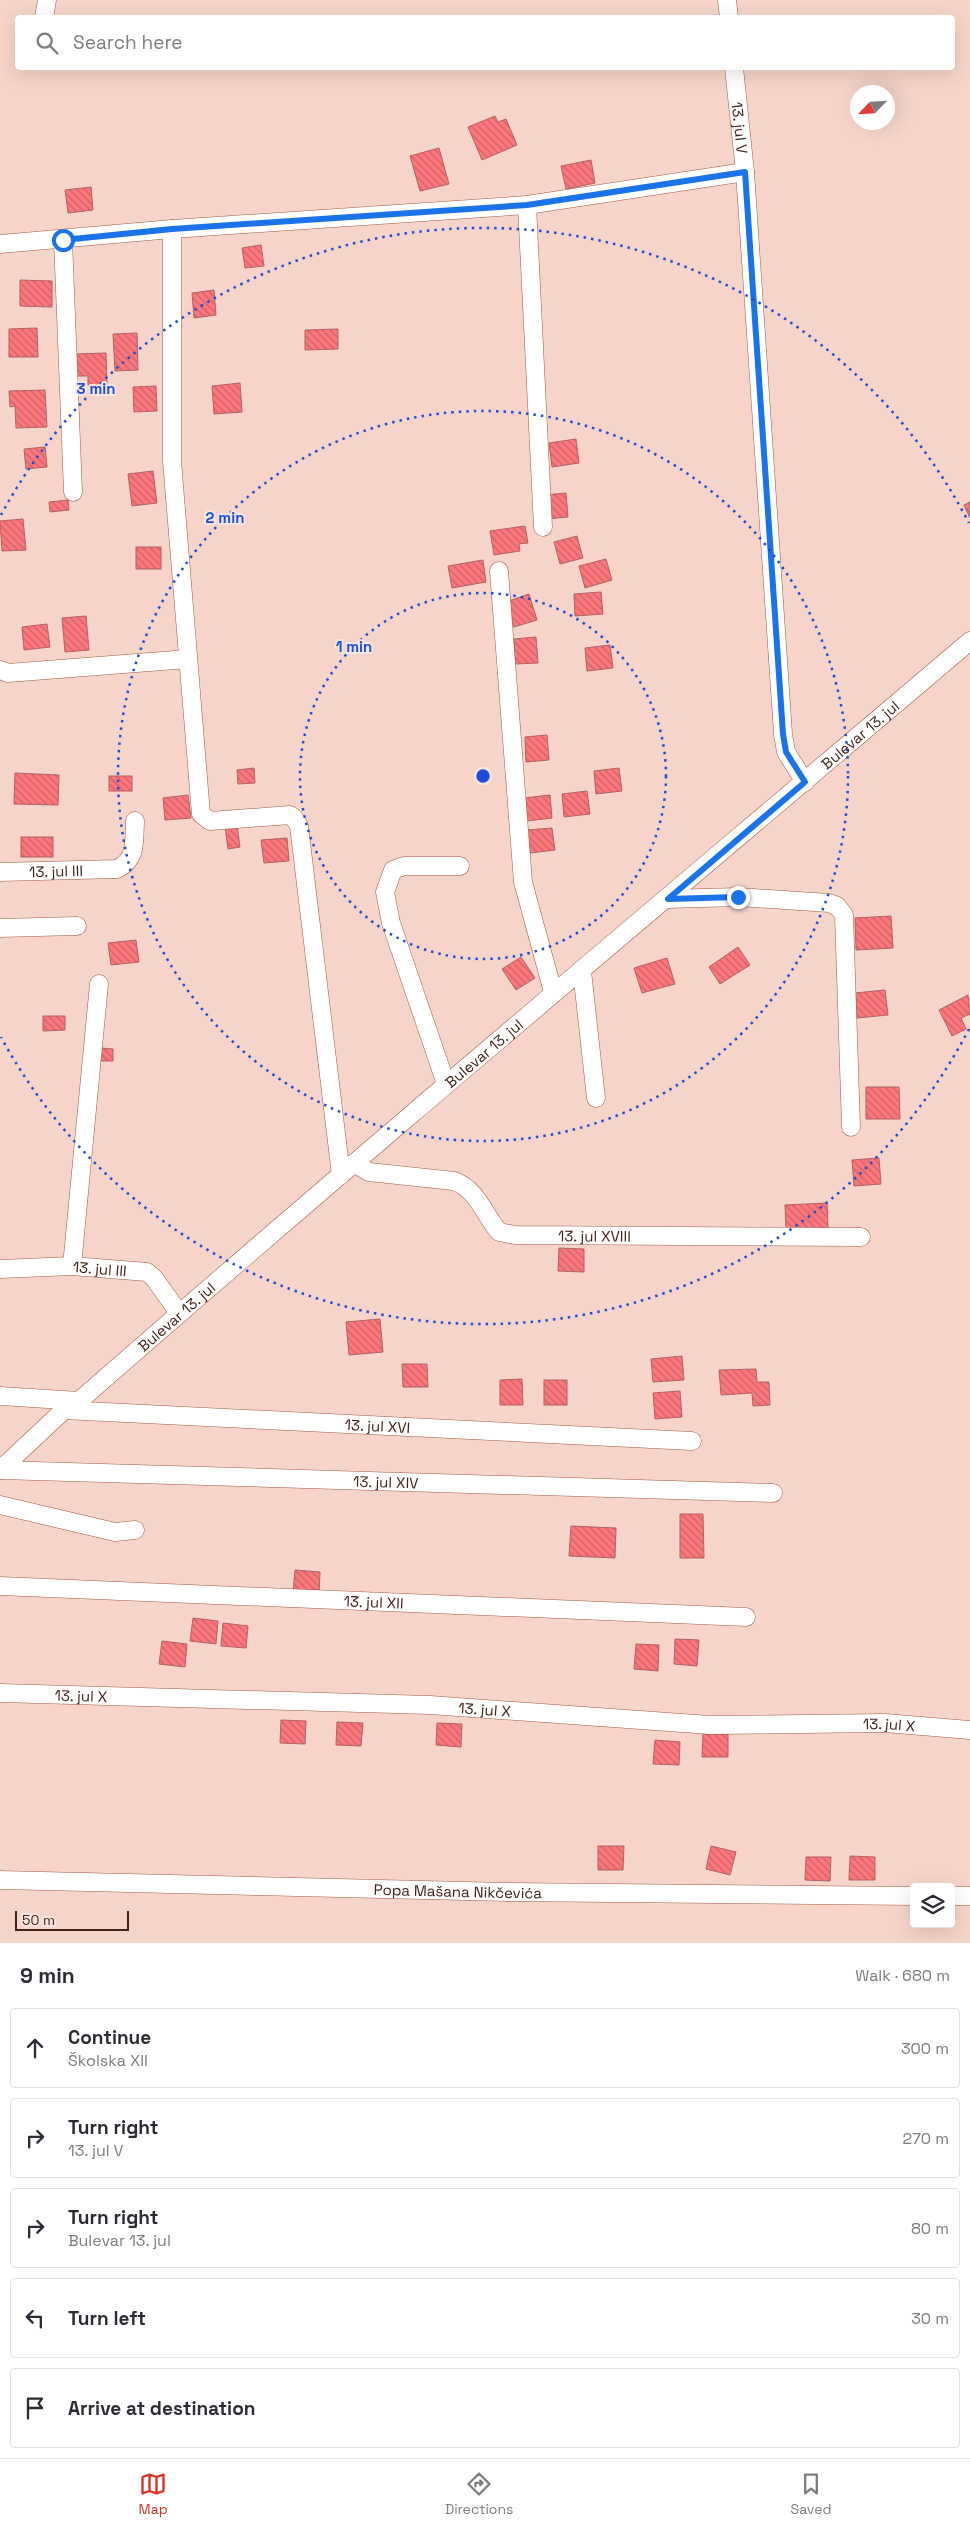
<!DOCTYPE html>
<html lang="en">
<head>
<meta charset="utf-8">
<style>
  :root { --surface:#fff; --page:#f7f7f7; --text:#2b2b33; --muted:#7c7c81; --line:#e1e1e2; --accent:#d93025 }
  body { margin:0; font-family:"Space Grotesk",sans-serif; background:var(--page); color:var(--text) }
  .controls { position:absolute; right:15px; bottom:15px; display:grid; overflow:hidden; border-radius:5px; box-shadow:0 5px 20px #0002 }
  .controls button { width:45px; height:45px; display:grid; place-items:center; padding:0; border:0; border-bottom:1px solid var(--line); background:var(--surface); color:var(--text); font:25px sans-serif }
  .compass { position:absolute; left:850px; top:85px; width:45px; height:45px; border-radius:50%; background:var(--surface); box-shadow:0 5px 20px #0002; rotate:245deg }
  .scale { position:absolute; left:15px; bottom:12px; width:114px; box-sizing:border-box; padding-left:5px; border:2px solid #412217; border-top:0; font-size:14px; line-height:18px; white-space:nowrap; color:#412217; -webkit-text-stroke:4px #f7e6e0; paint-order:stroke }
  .stop { position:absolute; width:15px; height:15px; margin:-11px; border:4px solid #1a73e8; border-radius:50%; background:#fff }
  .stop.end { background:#1a73e8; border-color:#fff; box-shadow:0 1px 5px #0008 }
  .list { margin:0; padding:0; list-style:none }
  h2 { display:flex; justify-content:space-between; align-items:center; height:65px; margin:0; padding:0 20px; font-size:21px }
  h2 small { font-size:16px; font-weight:400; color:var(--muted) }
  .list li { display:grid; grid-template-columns:32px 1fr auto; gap:15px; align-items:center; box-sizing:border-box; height:80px; margin:0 10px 10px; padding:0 10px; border:1px solid var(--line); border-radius:5px }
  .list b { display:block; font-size:19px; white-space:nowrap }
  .list p { margin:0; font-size:16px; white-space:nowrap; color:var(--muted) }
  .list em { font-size:16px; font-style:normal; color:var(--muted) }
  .icon { flex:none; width:28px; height:28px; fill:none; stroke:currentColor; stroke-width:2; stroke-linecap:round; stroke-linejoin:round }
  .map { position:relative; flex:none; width:970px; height:1943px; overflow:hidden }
  .search { position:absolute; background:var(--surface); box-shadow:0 5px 20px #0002; left:15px; right:15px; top:15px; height:55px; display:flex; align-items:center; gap:12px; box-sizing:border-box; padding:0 18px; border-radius:5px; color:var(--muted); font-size:19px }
  .sheet { height:515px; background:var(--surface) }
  nav { display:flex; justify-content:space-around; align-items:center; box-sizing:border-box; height:70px; border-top:1px solid var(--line); background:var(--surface); font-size:14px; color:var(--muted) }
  nav a { display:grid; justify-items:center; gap:2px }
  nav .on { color:var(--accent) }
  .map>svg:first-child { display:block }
  .building { fill:url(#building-back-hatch); stroke:#b16262 }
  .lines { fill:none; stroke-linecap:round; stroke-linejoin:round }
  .minor-casing { stroke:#a25a40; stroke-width:19 }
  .minor { stroke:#fff; stroke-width:18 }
  .route { stroke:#1a73e8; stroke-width:6 }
  .ring { fill:none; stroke:#1d4ed8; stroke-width:2.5; stroke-dasharray:2.5 5 }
  .labels { text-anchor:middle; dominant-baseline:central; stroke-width:4; stroke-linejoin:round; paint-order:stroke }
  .street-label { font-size:15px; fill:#412217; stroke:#f7e6e0 }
  .centre { fill:#1d4ed8; stroke:#f7e6e0; stroke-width:2.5 }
  .ring-label { font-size:15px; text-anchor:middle; font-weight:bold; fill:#1d4ed8; stroke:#f7e6e0; stroke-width:4; stroke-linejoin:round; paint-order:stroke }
</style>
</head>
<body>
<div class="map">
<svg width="970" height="1943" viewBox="0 0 970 1943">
  <defs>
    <pattern id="building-back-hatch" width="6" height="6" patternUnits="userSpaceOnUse" patternTransform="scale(1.25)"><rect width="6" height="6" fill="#fb777b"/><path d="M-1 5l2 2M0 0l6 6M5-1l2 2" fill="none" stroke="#cd6164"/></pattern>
  </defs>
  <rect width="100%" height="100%" fill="#f6d4c9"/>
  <!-- building -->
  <g class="building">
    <path d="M495 116 498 122 506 119 517 145 482 160 468 127Z"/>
    <path d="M439 148 449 184 420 191 410 156Z"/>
    <path d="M591 160 595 183 566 189 561 166Z"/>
    <path d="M91 187 93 210 68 213 65 190Z"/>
    <path d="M261 245 264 266 245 268 242 248Z"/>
    <path d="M20 280 52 281V307L20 306Z"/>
    <path d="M214 290 216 315 194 318 192 293Z"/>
    <path d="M37 328 38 357H9V329Z"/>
    <path d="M338 329V349L305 350V330Z"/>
    <path d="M137 333 138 370 115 371 113 334Z"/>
    <path d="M106 353 107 384 88 385V376H76L75 354Z"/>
    <path d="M240 383 242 412 214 414 212 386Z"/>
    <path d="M156 386 157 411 134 412 133 387Z"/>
    <path d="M45 390 47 427 16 428 15 406 10 407 9 391Z"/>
    <path d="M576 439 579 463 552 467 549 443Z"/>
    <path d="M45 447 47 467 26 469 24 449Z"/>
    <path d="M153 471 157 503 132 506 128 474Z"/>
    <path d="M566 493 568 517 547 519 544 495Z"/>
    <path d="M68 500 69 510 50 512 49 502Z"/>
    <path d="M970 502V518L964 505Z"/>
    <path d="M23 519 26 550 2 551 0 521Z"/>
    <path d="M525 526 528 543 519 544 520 551 494 555 490 531Z"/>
    <path d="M577 536 583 558 560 564 554 542Z"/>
    <rect x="136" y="547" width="25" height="22"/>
    <path d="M606 559 612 580 585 588 579 566Z"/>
    <path d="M483 560 486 582 452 588 448 566Z"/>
    <path d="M601 592 603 614 575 616 574 594Z"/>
    <path d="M529 594 537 620 514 627 506 602Z"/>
    <path d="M86 616 89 650 65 652 62 618Z"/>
    <path d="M47 624 50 647 24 650 22 627Z"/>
    <path d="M536 637 538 663 515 664 514 639Z"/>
    <path d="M610 645 613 668 587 671 585 648Z"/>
    <path d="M547 735 549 760 526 762 525 737Z"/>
    <path d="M254 768 255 783 238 784 237 770Z"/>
    <path d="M619 768 622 791 596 794 594 771Z"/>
    <path d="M15 773 59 775 58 805 14 804Z"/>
    <rect x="109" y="776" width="23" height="15"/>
    <path d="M587 791 590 814 564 817 562 794Z"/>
    <path d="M188 795 191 818 165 820 163 798Z"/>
    <path d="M550 795 552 818 527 821 524 798Z"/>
    <path d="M237 825 240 847 228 849 225 826Z"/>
    <path d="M552 828 555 850 530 853 527 830Z"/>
    <rect x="21" y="837" width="32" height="20"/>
    <path d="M287 838 289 861 264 863 261 840Z"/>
    <path d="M891 916 893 948 856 950 855 918Z"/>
    <path d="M136 940 139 962 111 965 108 943Z"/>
    <path d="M738 947 750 965 720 984 709 967Z"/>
    <path d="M521 957 535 978 516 990 502 969Z"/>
    <path d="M667 958 675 984 642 993 634 968Z"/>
    <path d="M885 990 888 1015 857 1018 855 993Z"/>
    <path d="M968 995 970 1014 961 1018 966 1029 952 1036 939 1010Z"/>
    <path d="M43 1016H65V1030L43 1031Z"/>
    <path d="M101 1048 113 1049V1061H100Z"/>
    <path d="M866 1087H899L900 1119H866Z"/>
    <path d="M879 1158 881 1184 854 1186 852 1160Z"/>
    <path d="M827 1203 828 1228 786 1229 785 1205Z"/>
    <path d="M559 1248 584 1249V1272L558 1271Z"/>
    <path d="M380 1319 383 1352 349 1355 346 1322Z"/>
    <path d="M682 1356 684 1380 653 1382 651 1359Z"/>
    <path d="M402 1364H427L428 1387H403Z"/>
    <path d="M756 1369 757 1382H769L770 1405 753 1406 752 1393 721 1395 719 1370Z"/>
    <path d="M522 1379 523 1405H500V1380Z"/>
    <rect x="544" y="1380" width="23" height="25"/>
    <path d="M680 1391 682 1417 655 1419 653 1393Z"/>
    <path d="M680 1514H703L704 1558H680Z"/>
    <path d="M571 1526 616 1528 615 1558 569 1556Z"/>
    <path d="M295 1570 320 1572 319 1594 293 1593Z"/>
    <path d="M193 1618 218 1621 216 1644 190 1641Z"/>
    <path d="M223 1623 248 1626 246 1648 221 1646Z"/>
    <path d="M675 1639 699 1640 697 1666 674 1664Z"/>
    <path d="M162 1641 187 1644 185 1667 159 1664Z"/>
    <path d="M636 1644 659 1645 658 1671 634 1669Z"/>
    <path d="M281 1720 306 1721 305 1744 280 1743Z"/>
    <path d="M337 1722 363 1723 361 1746 336 1745Z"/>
    <path d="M437 1723 462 1724 461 1747 436 1745Z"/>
    <path d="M703 1733 728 1734V1757H702Z"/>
    <path d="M655 1740 680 1742 679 1765 653 1764Z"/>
    <path d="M598 1846H624L623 1870H598Z"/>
    <path d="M711 1846 736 1852 730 1875 706 1869Z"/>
    <path d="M850 1856 875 1857V1880H849Z"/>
    <path d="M806 1857H831L830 1881 805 1880Z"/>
  </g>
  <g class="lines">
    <!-- minor casing -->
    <g class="minor-casing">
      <g id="minor">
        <path d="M727 0 729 18"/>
        <path d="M44 18 47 0"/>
        <path id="s1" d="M734 68 745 172 783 734 786 752 805 782"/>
        <path d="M527 205 543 527"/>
        <path d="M172 229V461L201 814 210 821 290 815 294 818 299 826 341 1175"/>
        <path d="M63 240 73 492"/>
        <path d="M0 244 172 229 527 205 745 172"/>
        <path d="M499 571 523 882 553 992"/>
        <path d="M0 670 8 673 188 659"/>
        <path id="s2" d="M0 872 117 869C137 860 134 840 135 821"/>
        <path d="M668 899 738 897 829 903 837 906 844 915 851 1127"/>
        <path d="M0 928 77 926"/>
        <path d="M582 971 596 1098"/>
        <path d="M446 1084 391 923 385 892 393 870 404 866H460"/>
        <path id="s3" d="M354 1163 369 1172 454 1181C478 1190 483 1213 499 1232L515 1235 861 1237"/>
        <path d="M72 1266 99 984"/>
        <path id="s4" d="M0 1269 72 1266 147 1272 154 1278 179 1313"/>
        <path d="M0 1396 79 1401"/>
        <path id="s5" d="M64 1410 692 1441"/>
        <path id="s6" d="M0 1470 64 1410 79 1401C373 1144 672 894 970 641"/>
        <path id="s7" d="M0 1470 773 1493"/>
        <path d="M0 1505 115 1532 135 1530"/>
        <path id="s8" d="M0 1586 746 1617"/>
        <path id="s9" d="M0 1693 430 1705 710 1725 885 1723 970 1730"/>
        <path id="s10" d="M0 1880 508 1892 914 1896"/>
        <path d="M951 1896H970"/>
      </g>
    </g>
    <!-- minor -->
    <use href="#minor" class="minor"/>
  </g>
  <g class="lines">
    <!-- route -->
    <path class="route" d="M63 240 172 229 527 205 745 172 783 734 786 752 805 782 668 899 738 897"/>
  </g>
  <!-- distance rings -->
  <g class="ring">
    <circle cx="483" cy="776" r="183"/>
    <circle cx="483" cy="776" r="365"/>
    <path d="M969 1029A548 548 0 0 1 1 1037M1 515A548 548 0 0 1 969 523"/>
  </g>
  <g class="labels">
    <!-- street labels -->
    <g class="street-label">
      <text stroke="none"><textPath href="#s1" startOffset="60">13. jul V</textPath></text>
      <text stroke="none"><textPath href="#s6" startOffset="1132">Bulevar 13. jul</textPath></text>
      <text stroke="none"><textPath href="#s2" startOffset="56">13. jul III</textPath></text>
      <text stroke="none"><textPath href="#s6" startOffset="639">Bulevar 13. jul</textPath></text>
      <text stroke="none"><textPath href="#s3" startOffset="268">13. jul XVIII</textPath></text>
      <text stroke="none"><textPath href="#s4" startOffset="100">13. jul III</textPath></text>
      <text stroke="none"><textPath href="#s6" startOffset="234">Bulevar 13. jul</textPath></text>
      <text stroke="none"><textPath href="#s5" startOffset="314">13. jul XVI</textPath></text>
      <text stroke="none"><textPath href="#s7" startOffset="386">13. jul XIV</textPath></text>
      <text stroke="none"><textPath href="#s8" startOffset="374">13. jul XII</textPath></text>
      <text stroke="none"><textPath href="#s9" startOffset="81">13. jul X</textPath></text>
      <text stroke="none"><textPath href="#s9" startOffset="485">13. jul X</textPath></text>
      <text stroke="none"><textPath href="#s9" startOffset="890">13. jul X</textPath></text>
      <text stroke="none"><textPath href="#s10" startOffset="458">Popa Mašana Nikčevića</textPath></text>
    </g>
  </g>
  <circle cx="483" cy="776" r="8" class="centre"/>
  <g class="ring-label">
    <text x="96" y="394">3 min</text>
    <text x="225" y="523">2 min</text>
    <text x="354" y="652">1 min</text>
  </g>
</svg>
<div class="controls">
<button><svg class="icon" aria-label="layers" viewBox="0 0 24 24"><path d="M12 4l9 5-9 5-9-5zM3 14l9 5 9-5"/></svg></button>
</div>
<svg class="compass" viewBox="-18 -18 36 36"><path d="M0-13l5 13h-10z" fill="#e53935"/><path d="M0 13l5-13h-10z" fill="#7c7c81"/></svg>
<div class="scale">50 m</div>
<div class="stop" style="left:63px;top:240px"></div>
<div class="stop end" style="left:738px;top:897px"></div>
<div class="search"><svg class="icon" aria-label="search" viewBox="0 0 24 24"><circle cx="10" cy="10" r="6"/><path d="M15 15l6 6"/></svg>Search here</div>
</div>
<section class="sheet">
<h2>9 min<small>Walk · 680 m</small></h2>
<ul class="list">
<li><svg class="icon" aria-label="ahead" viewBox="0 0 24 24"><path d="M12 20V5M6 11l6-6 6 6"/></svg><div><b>Continue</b><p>Školska XII</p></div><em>300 m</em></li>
<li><svg class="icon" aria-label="right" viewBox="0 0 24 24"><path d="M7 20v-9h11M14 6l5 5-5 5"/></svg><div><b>Turn right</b><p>13. jul V</p></div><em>270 m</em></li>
<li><svg class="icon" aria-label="right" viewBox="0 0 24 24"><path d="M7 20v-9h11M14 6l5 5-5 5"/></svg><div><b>Turn right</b><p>Bulevar 13. jul</p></div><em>80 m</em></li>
<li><svg class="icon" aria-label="left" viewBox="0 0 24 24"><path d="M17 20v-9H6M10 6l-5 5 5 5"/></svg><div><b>Turn left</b></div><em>30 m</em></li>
<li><svg class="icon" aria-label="arrive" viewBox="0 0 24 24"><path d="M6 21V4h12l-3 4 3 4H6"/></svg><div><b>Arrive at destination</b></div></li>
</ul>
</section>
<nav>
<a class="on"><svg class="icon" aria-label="map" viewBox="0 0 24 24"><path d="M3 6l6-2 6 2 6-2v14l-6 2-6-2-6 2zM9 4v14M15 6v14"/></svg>Map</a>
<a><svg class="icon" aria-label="directions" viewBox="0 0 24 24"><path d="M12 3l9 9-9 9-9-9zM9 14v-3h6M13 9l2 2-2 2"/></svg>Directions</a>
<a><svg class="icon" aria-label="saved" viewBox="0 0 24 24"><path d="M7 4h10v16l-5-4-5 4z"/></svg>Saved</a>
</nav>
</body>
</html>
